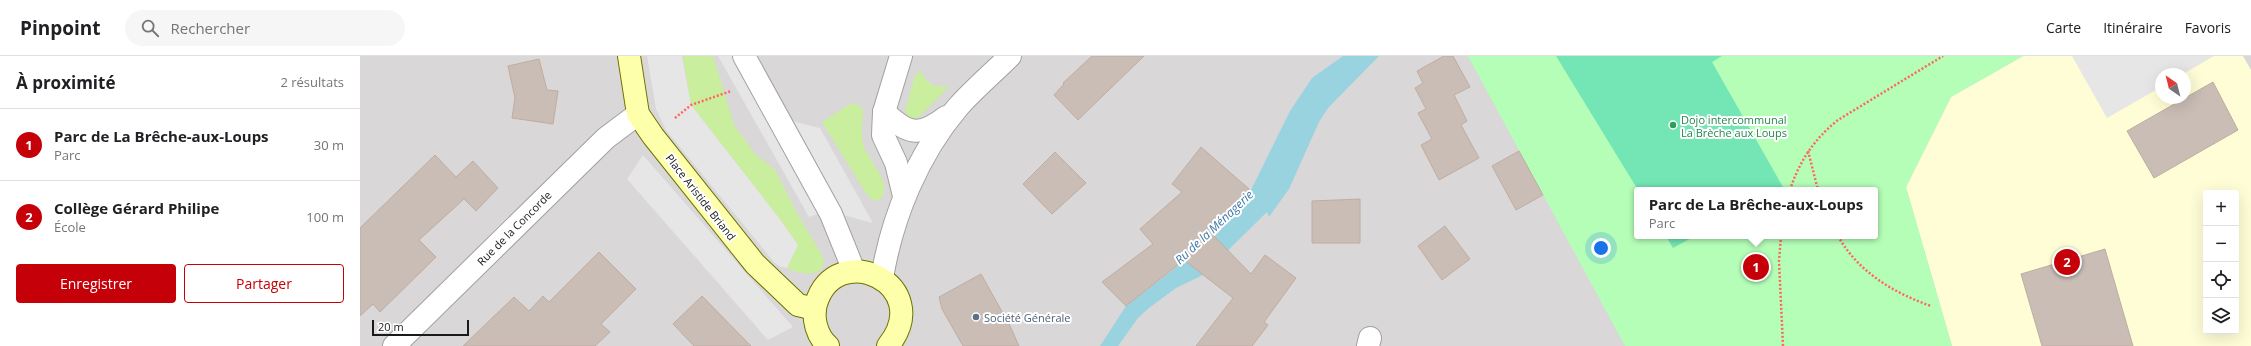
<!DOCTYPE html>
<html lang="fr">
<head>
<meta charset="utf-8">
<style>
  :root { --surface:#fff; --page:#f6f6f6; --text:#202124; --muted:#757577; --line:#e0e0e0; --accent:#c50009 }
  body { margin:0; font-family:"Open Sans",sans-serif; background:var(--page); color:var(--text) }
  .controls { position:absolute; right:12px; bottom:12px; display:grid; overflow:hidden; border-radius:4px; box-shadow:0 4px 16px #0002 }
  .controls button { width:36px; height:36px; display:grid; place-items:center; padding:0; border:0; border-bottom:1px solid var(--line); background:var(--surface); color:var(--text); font:20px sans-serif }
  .compass { position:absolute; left:1795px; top:12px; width:36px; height:36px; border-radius:50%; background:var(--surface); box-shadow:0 4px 16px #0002; rotate:325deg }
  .scale { position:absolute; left:12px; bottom:10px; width:97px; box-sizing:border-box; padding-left:4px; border:2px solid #1a1a1a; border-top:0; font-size:11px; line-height:14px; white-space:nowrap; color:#1a1a1a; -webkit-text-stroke:3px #fff; paint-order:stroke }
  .you { position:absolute; left:1241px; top:192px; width:14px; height:14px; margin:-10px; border:3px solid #fff; border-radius:50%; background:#1a73e8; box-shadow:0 0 0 6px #1a73e833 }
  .badge { display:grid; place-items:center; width:26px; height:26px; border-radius:50%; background:var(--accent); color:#fff; font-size:13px; font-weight:700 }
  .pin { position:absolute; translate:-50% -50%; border:2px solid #fff; box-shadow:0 1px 4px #0006 }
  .popup { position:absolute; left:1274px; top:131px; width:244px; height:52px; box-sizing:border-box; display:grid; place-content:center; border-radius:4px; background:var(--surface); filter:drop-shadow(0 1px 3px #0005); font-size:13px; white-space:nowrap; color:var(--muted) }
  .popup b { font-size:15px; color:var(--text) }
  .popup::after { content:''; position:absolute; left:50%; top:100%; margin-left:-8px; border:8px solid transparent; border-top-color:var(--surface) }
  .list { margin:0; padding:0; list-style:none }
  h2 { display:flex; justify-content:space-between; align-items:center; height:52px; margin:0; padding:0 16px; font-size:17px }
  h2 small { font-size:13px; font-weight:400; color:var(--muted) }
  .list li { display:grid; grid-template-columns:26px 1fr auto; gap:12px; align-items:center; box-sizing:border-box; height:72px; padding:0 16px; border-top:1px solid var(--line) }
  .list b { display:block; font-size:15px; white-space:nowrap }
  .list p { margin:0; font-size:13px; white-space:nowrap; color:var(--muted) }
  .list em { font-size:13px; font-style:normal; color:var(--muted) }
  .actions { display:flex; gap:8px; padding:12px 16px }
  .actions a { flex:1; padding:9px 0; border:1px solid var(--accent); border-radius:4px; text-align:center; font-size:14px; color:var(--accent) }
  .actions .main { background:var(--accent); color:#fff }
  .icon { flex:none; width:22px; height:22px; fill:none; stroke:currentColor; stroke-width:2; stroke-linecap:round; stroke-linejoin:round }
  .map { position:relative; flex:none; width:1891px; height:290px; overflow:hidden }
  header { display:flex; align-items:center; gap:24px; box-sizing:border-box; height:56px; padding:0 20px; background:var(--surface); border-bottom:1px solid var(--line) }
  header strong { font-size:19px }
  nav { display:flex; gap:22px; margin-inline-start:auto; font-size:14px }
  .search { width:280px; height:36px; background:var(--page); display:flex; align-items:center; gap:10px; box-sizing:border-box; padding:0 14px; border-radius:22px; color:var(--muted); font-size:15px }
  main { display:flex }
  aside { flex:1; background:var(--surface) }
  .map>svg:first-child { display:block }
  .residential { fill:#d9d7d7; fill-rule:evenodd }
  .education { fill:#fffdd6; fill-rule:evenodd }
  .grass { fill:#c9ee9e }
  .park { fill:#b5feb8; fill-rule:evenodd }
  .pitch { fill:#74e5b4 }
  .parking { fill:#e6e6e6 }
  .water { fill:#9ad3e0 }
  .building { fill:#c9bdb5; stroke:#c0ada0 }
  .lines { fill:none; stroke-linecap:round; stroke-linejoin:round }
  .street-casing { stroke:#a1a1a1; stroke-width:24 }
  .secondary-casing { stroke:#6c7300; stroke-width:24 }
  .path { stroke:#ff675e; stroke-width:2.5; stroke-dasharray:2 2; stroke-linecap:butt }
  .street { stroke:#fff; stroke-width:22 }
  .secondary { stroke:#feffab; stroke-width:22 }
  .leisure-dot { fill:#2e9e5b; stroke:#fff; stroke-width:1.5 }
  .service-dot { fill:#5c6f8a; stroke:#fff; stroke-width:1.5 }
  .labels { text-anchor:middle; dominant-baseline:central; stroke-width:4; stroke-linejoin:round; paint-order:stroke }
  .leisure-label { font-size:11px; fill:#27864d; stroke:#fff; text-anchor:start }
  .street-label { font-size:11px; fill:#1a1a1a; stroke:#fff }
  .service-label { font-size:11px; fill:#4e5e75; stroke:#fff; text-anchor:start }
  .water-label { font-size:12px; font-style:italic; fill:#3e78a9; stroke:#fff }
</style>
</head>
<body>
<header>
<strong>Pinpoint</strong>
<div class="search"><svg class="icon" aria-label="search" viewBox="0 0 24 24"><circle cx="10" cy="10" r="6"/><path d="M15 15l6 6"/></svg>Rechercher</div>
<nav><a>Carte</a><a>Itinéraire</a><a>Favoris</a></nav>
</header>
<main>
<aside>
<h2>À proximité<small>2 résultats</small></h2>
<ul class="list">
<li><span class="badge">1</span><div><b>Parc de La Brêche-aux-Loups</b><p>Parc</p></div><em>30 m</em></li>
<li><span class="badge">2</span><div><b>Collège Gérard Philipe</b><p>École</p></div><em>100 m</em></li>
</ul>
<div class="actions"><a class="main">Enregistrer</a><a>Partager</a></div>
</aside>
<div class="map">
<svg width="1891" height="290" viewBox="0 0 1891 290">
  <rect width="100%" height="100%" fill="#ede8de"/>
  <!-- residential -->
  <path class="residential" d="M0 0H1891V290H0ZM1801 18H1825V42H1801ZM1277 134H1515V180H1277ZM1846 137H1876V275H1846Z"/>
  <!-- education -->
  <path class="education" d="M1663 0H1883L1891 14V290H1592L1546 131 1591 41ZM1801 18H1825V42H1801ZM1846 137H1876V275H1846Z"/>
  <!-- grass -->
  <g class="grass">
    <path d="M323 0H353L374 69 395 98 415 114 437 157 463 201C468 223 439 219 427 212L438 189 419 162 331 49Z"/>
    <path d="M559 14 567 25 575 30 589 31 560 60 552 63 547 60 545 55 554 23Z"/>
    <path d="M490 48H498L503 54C503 66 500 79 504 91 508 103 538 134 517 145L511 143 506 137 462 66Z"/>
  </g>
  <!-- park -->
  <path class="park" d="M1108 0H1663L1591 41 1546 131 1592 290H1265ZM1277 134H1515V180H1277Z"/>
  <!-- pitch -->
  <g class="pitch">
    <path d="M1196 0H1362L1352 6 1423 131 1418 134H1278Z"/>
    <path d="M1306 180H1335L1313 192Z"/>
  </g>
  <!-- parking -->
  <g class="parking">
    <path d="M287 0H322L331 49 419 162 438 189 427 212 421 211 414 206 306 74 296 53Z"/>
    <path d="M358 0H373L460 157 449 161Z"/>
    <path d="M1712 0H1854L1823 18H1801V31L1747 62Z"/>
    <path d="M428 64 460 72 513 167 483 159Z"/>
    <path d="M283 99 433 271 408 284 267 123Z"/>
  </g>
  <!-- water -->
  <path class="water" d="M983 0H1019L968 52 959 66 929 133 909 161 907 156 843 219 816 232 789 252 778 262 758 290H740L766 250 854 182 889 138 930 55 952 22Z"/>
  <!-- building -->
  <g class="building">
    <path d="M732 0H784L718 64 694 39 704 28 703 27Z"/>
    <path d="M1084 0H1093L1110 31 1094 39 1107 65 1101 69 1119 102 1079 124 1061 89 1072 83 1058 57 1066 53 1055 32 1063 27 1057 15Z"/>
    <path d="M179 3 187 34 198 35 193 68 152 62 155 42 148 10Z"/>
    <path d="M1853 26 1878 74 1794 122 1767 75Z"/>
    <path d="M841 91 889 133 852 178 891 218 905 199 936 222 904 266 908 269 892 290H836L873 242 824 204 766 250 742 226 793 188 780 173 822 136 812 128Z"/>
    <path d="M1159 95 1183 139 1156 154 1132 110Z"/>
    <path d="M695 96 726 127 692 158 663 128Z"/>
    <path d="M75 99 96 121 113 105 138 132 116 155 104 143 59 184 76 201 20 256 13 248 0 260V172Z"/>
    <path d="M1000 143V187H952V145Z"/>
    <path d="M1085 170 1110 203 1082 224 1058 190Z"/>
    <path d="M1745 193 1773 290H1682L1661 218Z"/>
    <path d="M239 196 276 233 241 268 250 276 235 290H103L154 241 169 255 183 240 189 246Z"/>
    <path d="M621 218 650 270 659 290H603L582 253 579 241Z"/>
    <path d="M342 240 391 290H334L313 268Z"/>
  </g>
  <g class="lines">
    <!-- street casing -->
    <g class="street-casing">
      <g id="street">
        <path d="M384 0 471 158 494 215"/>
        <path d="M541 0 524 56 523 79 536 107 544 140"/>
        <path d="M524 56C548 78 559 82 586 61"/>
        <path d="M522 222C532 161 558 98 598 51 614 33 633 17 650 0"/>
        <path d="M34 290 246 82 278 58"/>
        <path d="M1008 290 1010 282"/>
      </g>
    </g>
    <!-- secondary casing -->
    <g class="secondary-casing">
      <g id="secondary">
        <path d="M269 0 278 58 293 80 395 208 438 249 455 253"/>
        <path d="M468 290C457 280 452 263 456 248 476 181 577 229 528 290"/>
      </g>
    </g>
    <!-- path -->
    <g class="path">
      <path d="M315 62 331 49 371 35"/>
      <path d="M1448 95 1458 134"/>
      <path d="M1430 134C1439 106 1454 83 1478 64L1583 0"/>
      <path d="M1421 180 1419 205 1423 290"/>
      <path d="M1478 180C1498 216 1534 237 1571 250"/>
    </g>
    <!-- street -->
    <use href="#street" class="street"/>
    <!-- secondary -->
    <use href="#secondary" class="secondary"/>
  </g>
  <!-- markers -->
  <circle class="leisure-dot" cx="1313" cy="69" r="4"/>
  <circle class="service-dot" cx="616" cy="261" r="4"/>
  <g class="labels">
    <!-- leisure labels -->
    <g class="leisure-label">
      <text x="1321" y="63">Dojo intercommunal<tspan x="1321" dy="13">La Brèche aux Loups</tspan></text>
    </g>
    <!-- street labels -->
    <g class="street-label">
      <text transform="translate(341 141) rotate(52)">Place Aristide Briand</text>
      <text transform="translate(154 172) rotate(-45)">Rue de la Concorde</text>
    </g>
    <!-- service labels -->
    <g class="service-label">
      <text x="624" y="261">Société Générale</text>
    </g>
    <!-- water labels -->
    <g class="water-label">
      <text transform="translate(854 171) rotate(-43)">Ru de la Ménagerie</text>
    </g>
  </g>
</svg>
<div class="controls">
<button>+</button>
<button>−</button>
<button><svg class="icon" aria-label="locate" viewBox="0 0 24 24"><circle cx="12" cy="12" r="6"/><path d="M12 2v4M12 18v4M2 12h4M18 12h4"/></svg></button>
<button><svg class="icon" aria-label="layers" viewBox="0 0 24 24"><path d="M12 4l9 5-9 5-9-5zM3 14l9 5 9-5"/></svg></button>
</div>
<svg class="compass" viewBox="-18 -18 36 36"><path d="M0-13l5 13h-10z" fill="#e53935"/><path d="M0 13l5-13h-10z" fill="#757577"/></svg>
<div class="scale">20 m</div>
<div class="you"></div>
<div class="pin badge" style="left:1396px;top:211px">1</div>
<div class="popup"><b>Parc de La Brêche-aux-Loups</b>Parc</div>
<div class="pin badge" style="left:1707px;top:206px">2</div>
</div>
</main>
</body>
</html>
